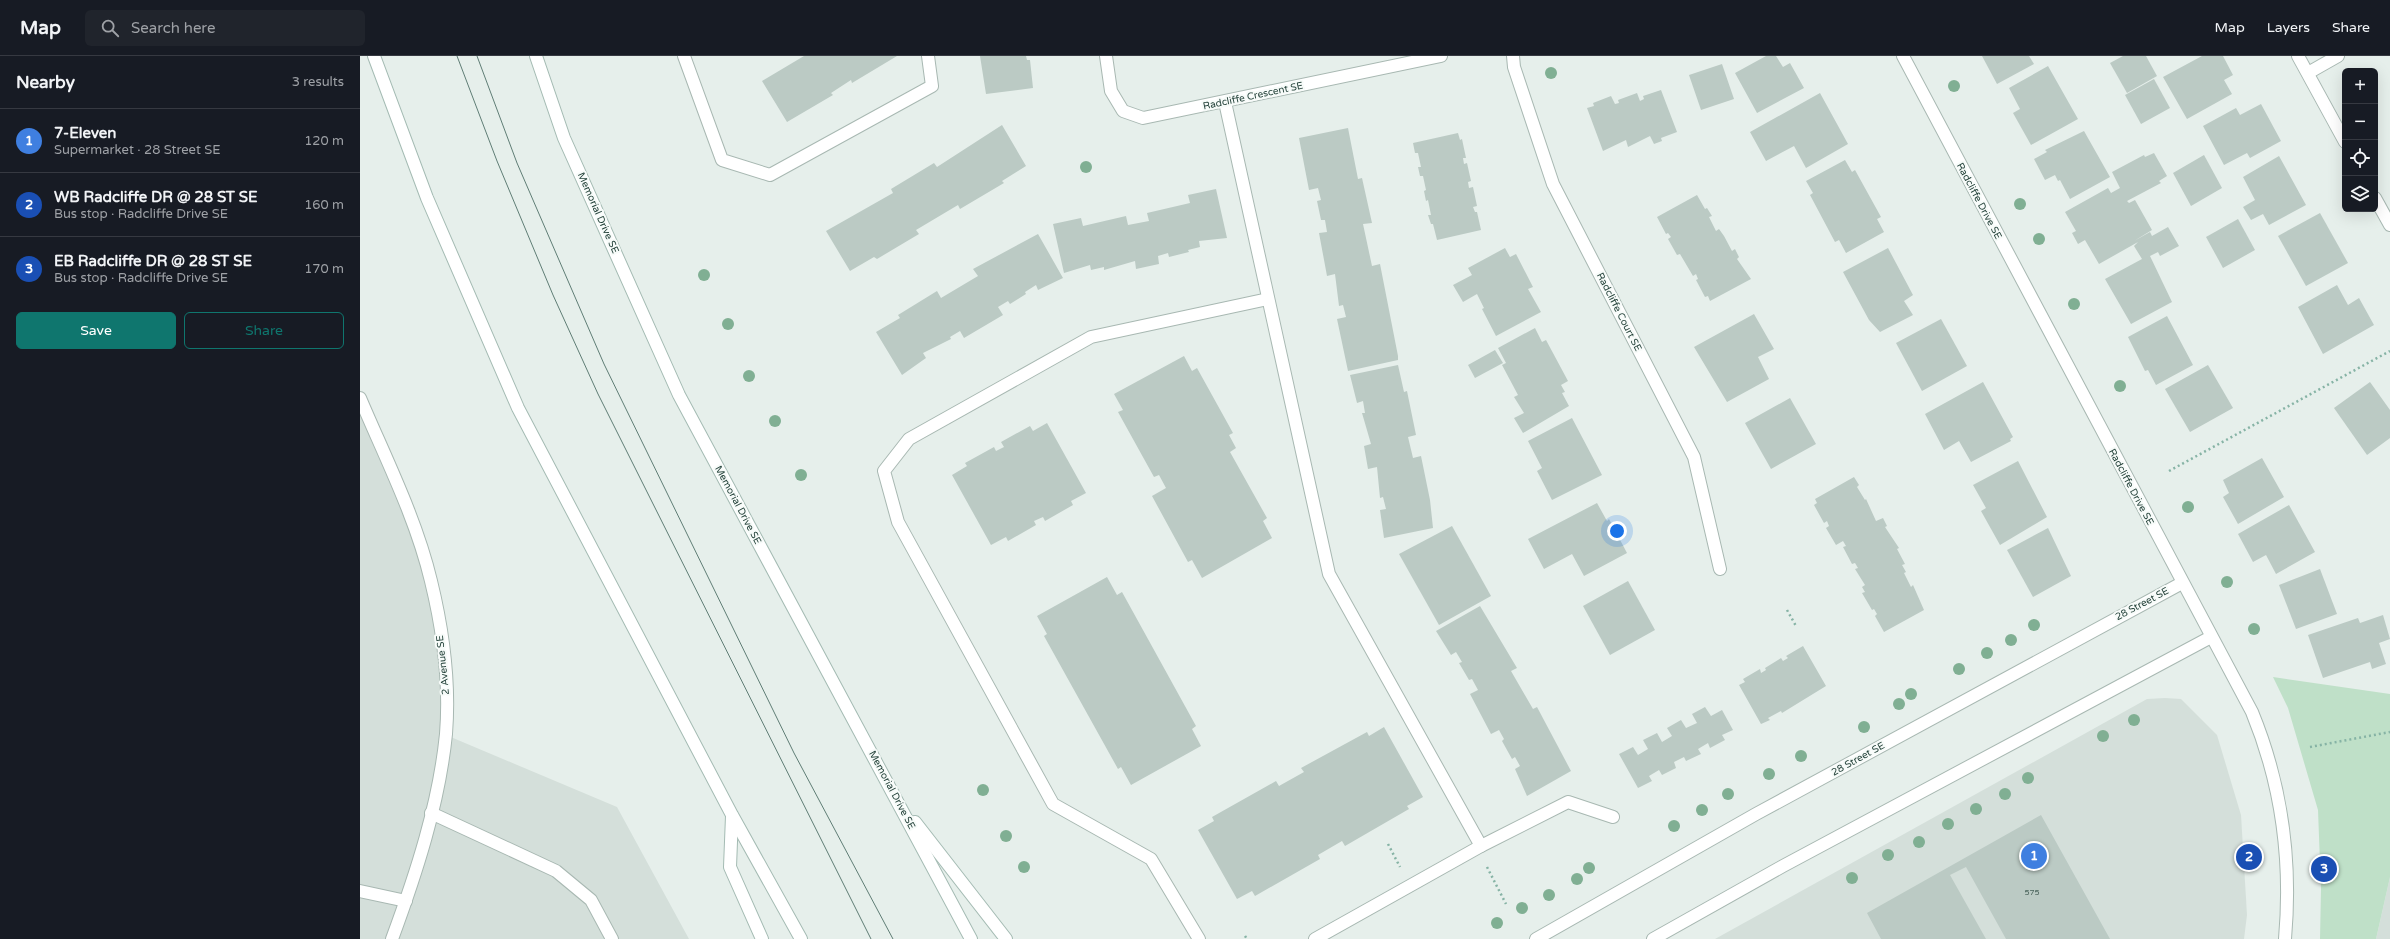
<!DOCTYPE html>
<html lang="en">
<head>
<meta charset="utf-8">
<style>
  :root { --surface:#171b24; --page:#20242c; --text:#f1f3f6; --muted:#9ea1a6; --line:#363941; --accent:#0f766e }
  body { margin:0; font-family:"Varela Round",sans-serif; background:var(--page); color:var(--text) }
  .controls { position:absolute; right:12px; top:12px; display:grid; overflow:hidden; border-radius:6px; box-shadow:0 4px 16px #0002 }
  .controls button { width:36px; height:36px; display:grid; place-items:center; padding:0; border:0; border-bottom:1px solid var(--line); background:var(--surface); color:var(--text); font:20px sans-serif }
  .you { position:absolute; left:1257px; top:475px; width:14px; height:14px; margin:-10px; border:3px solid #fff; border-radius:50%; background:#1a73e8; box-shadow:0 0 0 6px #1a73e833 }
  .badge { display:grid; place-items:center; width:26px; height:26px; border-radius:50%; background:var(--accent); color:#fff; font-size:13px; font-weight:700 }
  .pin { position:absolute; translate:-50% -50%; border:2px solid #fff; box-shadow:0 1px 4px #0006 }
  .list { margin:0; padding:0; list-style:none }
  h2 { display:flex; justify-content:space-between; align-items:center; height:52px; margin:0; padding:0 16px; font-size:17px }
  h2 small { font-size:13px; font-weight:400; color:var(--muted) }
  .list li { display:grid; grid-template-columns:26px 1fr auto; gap:12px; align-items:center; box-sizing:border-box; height:64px; padding:0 16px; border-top:1px solid var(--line) }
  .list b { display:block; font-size:15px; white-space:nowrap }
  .list p { margin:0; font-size:13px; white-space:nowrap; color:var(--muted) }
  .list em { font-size:13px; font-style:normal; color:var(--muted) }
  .actions { display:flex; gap:8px; padding:12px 16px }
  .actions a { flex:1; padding:9px 0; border:1px solid var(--accent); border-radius:6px; text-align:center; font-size:14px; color:var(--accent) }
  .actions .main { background:var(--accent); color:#fff }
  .icon { flex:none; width:22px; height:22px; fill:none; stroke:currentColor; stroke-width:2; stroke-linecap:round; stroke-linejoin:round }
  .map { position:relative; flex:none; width:2030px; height:883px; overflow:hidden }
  header { display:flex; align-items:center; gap:24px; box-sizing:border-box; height:56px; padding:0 20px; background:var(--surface); border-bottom:1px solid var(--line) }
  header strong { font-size:19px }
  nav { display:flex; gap:22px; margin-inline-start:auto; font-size:14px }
  .search { width:280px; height:36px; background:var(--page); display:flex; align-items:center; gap:10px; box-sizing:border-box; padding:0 14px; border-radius:6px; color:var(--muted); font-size:15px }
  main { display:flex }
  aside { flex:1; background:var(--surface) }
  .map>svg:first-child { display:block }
  .built { fill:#d4dfda }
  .green { fill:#bfe0c8 }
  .building { fill:#bbcac4 }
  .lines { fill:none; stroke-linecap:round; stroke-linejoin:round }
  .service-casing { stroke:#a8b8b2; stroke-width:14 }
  .minor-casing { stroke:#a8b8b2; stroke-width:14 }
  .tertiary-casing { stroke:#a8b8b2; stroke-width:14 }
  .secondary-casing { stroke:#a4bbb3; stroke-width:14 }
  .path { stroke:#86b3a5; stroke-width:2.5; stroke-dasharray:2 3; stroke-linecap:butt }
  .service { stroke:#fff; stroke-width:12 }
  .minor { stroke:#fff; stroke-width:12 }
  .tertiary { stroke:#fff; stroke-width:12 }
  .secondary { stroke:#fff; stroke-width:12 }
  .tram { stroke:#5f7d75; stroke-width:1 }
  .tree { fill:#80af93 }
  .labels { text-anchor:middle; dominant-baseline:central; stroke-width:4; stroke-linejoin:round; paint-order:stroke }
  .number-label { font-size:8px; fill:#4a645c }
  .street-label { font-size:10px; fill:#24423a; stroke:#f7fbf9 }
</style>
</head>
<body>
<header>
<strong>Map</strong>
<div class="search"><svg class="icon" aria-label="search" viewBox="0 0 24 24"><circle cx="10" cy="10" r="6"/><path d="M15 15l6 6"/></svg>Search here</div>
<nav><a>Map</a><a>Layers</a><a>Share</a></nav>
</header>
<main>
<aside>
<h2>Nearby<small>3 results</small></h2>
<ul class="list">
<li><span class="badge" style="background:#3f7fe0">1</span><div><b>7-Eleven</b><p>Supermarket · 28 Street SE</p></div><em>120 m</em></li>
<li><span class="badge" style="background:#1a4fb4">2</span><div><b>WB Radcliffe DR @ 28 ST SE</b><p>Bus stop · Radcliffe Drive SE</p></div><em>160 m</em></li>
<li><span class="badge" style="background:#1a4fb4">3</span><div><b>EB Radcliffe DR @ 28 ST SE</b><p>Bus stop · Radcliffe Drive SE</p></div><em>170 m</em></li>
</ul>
<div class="actions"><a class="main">Save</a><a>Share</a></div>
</aside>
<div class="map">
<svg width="2030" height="883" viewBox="0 0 2030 883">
  <rect width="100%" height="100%" fill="#e6efeb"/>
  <!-- built -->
  <g class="built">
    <path d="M0 342 51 462 82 587 86 679 257 751 329 883H0Z"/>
    <path d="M1805 642 1821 643 1857 679 1881 759 1887 859 1884 883H1355L1787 643Z"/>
    <path d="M2030 821V883H2016Z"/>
  </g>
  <!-- green -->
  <path class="green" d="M1913 621 2030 638V821L2016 883H1960L1961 833 1958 754 1928 652Z"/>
  <!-- building -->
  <g class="building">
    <path d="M444 0H537L492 27 491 24 471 37 473 39 427 66 402 25Z"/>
    <path d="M620 0H666L667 4H670L673 32 626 38Z"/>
    <path d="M1406 0H1416L1423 11 1430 7 1444 32 1397 57 1375 17Z"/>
    <path d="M1622 0H1669L1674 8 1637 28Z"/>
    <path d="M1763 0H1786L1797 20 1767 37 1750 7Z"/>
    <path d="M1842 0H1863L1873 19 1864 24 1872 38 1827 63 1803 21Z"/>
    <path d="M1362 8 1374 43 1341 54 1329 19Z"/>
    <path d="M1688 10 1718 63 1671 89 1653 57 1660 53 1649 32Z"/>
    <path d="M1794 23 1810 52 1781 68 1765 39Z"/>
    <path d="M1301 34 1317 76 1301 82 1302 85 1294 88 1290 80 1268 91 1266 84 1243 95 1227 52 1234 50 1233 47 1251 40 1255 48 1259 47 1258 44 1277 37 1280 45 1284 43 1283 40Z"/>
    <path d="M1460 37 1488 88 1446 112 1434 90 1406 105 1390 76Z"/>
    <path d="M1901 48 1921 85 1890 102 1887 97 1864 109 1843 70 1876 52 1880 59Z"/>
    <path d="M642 69 666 110 642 125 644 127 600 153 598 149 556 174 559 178 517 203 514 201 490 215 466 175 533 137 531 133 574 107 577 111Z"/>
    <path d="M988 72 998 123 1002 122 1012 167 1003 168 1012 210 1020 208 1038 300V304L988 315 977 263 986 261 983 249 979 250 975 218 967 220 959 177 967 176 965 164H961L957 145 961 144 958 132 949 134 939 82Z"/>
    <path d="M1724 75 1750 121 1710 143 1700 124 1698 125 1695 119 1685 124 1674 103 1687 96 1685 94Z"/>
    <path d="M1098 77 1100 84 1102 83 1106 102H1103L1104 108 1107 107 1111 125 1108 126 1109 132 1113 131 1117 150 1113 151 1115 156H1117L1121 174 1077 184 1073 168H1071L1068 159H1071L1068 144 1066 145 1064 135 1066 134 1063 120H1060L1058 111H1061L1058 97H1055L1053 87Z"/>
    <path d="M1794 97 1807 120 1799 125 1801 127 1767 145 1769 147 1775 144 1792 174 1774 185 1790 176 1792 180 1808 171 1819 190 1800 200 1798 196 1790 200 1812 246 1771 268 1745 223 1782 203 1774 190 1778 186 1739 208 1725 184 1718 188 1712 177 1716 175 1705 156 1748 132 1751 137 1760 132 1752 116 1784 99 1785 101Z"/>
    <path d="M1844 99 1862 132 1831 150 1813 117Z"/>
    <path d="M1919 100 1946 149 1909 169 1903 158 1891 164 1883 151 1895 144 1883 121Z"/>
    <path d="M1485 104 1492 116 1495 114 1521 161 1517 163 1524 176 1486 197 1479 184 1475 186 1450 139 1453 137 1446 125Z"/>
    <path d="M856 133 867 182 839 185 840 191 828 194 829 196 809 201 808 197 798 200 799 208 776 213 775 205 744 214V211L731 214 730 209 704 217 693 168 721 162 723 170 766 160 768 169 789 165 787 157 830 147 828 139Z"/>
    <path d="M1337 139 1345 153 1347 152 1352 160 1349 161 1356 175 1359 173 1364 180 1372 195 1375 193 1379 201 1377 203 1391 223 1350 245 1348 240 1345 241 1336 224 1338 223 1336 218 1333 220 1320 198 1317 199 1308 183 1311 181 1308 177 1306 178 1297 161Z"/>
    <path d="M1960 157 1988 207 1946 230 1918 180Z"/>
    <path d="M1878 163 1895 194 1863 212 1846 181Z"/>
    <path d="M678 178 703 222 678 234 676 229 665 236 666 238 650 248 648 245 638 251 643 259 604 282 600 275 590 281 591 283 563 297 566 302 542 319 516 276 540 262 538 259 577 235 581 242 618 220 613 213Z"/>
    <path d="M1145 192 1150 201 1156 198 1173 231 1168 233 1181 256 1136 280 1122 253 1124 252 1117 238 1103 246 1093 229 1112 219 1108 212Z"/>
    <path d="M1528 192 1553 239 1544 245 1553 259 1520 276 1509 264 1483 216Z"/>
    <path d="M1977 229 1988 249 1999 242 2014 269 1963 298 1938 251Z"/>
    <path d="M1394 258 1414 293 1398 301 1409 323 1367 346 1334 291Z"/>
    <path d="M1807 260 1833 309 1796 329 1788 314 1785 315 1768 281Z"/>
    <path d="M1581 263 1607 310 1562 335 1536 287Z"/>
    <path d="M1175 272 1182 286 1186 284 1208 325 1201 329 1205 336 1202 337 1209 350 1163 377 1154 362 1164 357 1154 341 1158 339 1142 309 1146 307 1138 292Z"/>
    <path d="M1135 294 1143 307 1115 322 1108 309Z"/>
    <path d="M824 300 832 315 837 312 873 377 869 379 876 392 870 396 907 462 903 465 912 482 842 522 832 504 828 506 792 440 806 432 799 419 794 421 758 356 763 354 754 338Z"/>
    <path d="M1038 309 1044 336 1047 335 1056 379 1048 381 1053 402 1061 400 1070 444 1073 472 1024 482 1020 454 1026 453 1023 441 1020 442 1017 411 1008 413 1004 390 1011 388 1002 357H1005L1003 345 997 347 990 319Z"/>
    <path d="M1848 309 1873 352 1830 376 1805 333Z"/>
    <path d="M1623 326 1653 381 1650 383 1651 385 1611 406 1599 385 1584 394 1565 358Z"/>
    <path d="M2010 326 2030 354V382L2007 399 1974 352Z"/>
    <path d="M1430 342 1456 388 1411 413 1385 367Z"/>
    <path d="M1212 362 1242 419 1192 444 1177 415 1182 412 1168 385Z"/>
    <path d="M687 367 726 437 711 445 713 449 685 465 683 461 674 465 676 469 648 485 646 481 631 489 592 419 607 410 605 407 634 391 636 395 644 391 641 386 670 370 673 375Z"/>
    <path d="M1902 402 1924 441 1878 468 1863 441 1869 437 1863 424Z"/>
    <path d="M1658 405 1687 461 1640 489 1621 455 1626 452 1613 429Z"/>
    <path d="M1494 421 1499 429 1497 431 1505 444 1506 443 1516 465 1523 462 1527 470 1525 471 1539 492 1537 493 1545 508 1542 509 1546 516 1544 517 1551 531 1553 529 1564 554 1524 576 1515 560 1517 558 1514 553 1512 554 1502 537 1505 536 1502 531 1505 529 1495 513 1498 512 1495 507 1492 508 1483 491 1486 490 1483 485 1476 489 1466 472 1469 470 1467 465 1464 467 1454 449 1457 447 1455 443Z"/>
    <path d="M1237 447 1247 465 1249 463 1267 497 1224 520 1212 498 1184 513 1168 483Z"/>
    <path d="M1929 449 1955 496 1916 518 1906 499 1893 506 1878 478Z"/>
    <path d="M1092 470 1131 540 1079 569 1039 498Z"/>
    <path d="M1688 472 1711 520 1673 541 1647 494Z"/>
    <path d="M1960 513 1977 558 1936 573 1919 529Z"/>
    <path d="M747 521 757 539 762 536 836 670 832 673 841 690 771 729 761 711 758 713 684 580 687 578 677 560Z"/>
    <path d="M1268 525 1295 574 1250 599 1223 550Z"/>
    <path d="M1120 550 1157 612 1151 615 1173 653 1177 651 1211 715 1167 740 1155 713 1160 710 1155 701 1152 703 1142 685 1144 683 1139 674 1131 678 1110 638 1118 634 1112 623 1109 624 1099 607 1102 606 1096 596 1091 599 1076 575Z"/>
    <path d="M2023 559 2030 583 2019 587 2026 608 2012 613 2010 606 1963 622 1948 579 1998 562 2000 567Z"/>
    <path d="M1443 590 1466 630 1422 657 1421 655 1408 662 1410 664 1401 668 1379 629 1385 626 1383 623 1400 613 1401 617 1406 614 1405 612 1421 602 1423 605 1428 602 1426 600Z"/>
    <path d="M1345 651 1351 660 1362 654 1373 674 1362 679 1365 684 1350 692 1348 687 1338 693 1341 698 1326 705 1324 701 1314 706 1316 712 1302 719 1299 714 1289 720 1292 725 1278 732 1259 698 1273 691 1278 699 1288 693 1283 684 1297 677 1302 686 1312 680 1307 672 1321 664 1326 672 1337 667 1332 658Z"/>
    <path d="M1024 671 1063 741 1047 750 1049 753 985 790 982 785 958 799 960 803 895 840 892 835 877 843 838 774 854 765 852 761 916 725 919 730 944 716 941 712 1007 676 1009 680Z"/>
    <path d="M1681 759 1750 883H1646L1606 811 1590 819 1626 883H1521L1507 857Z"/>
  </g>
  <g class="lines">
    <!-- service casing -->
    <g class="service-casing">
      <g id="service">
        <path d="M324 0 362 104 410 119 572 30 568 0"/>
        <path d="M865 46 969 518 1121 790 955 883"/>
        <path d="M71 757 196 815 231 844 252 883"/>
        <path d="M1121 790 1208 746 1253 761"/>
        <path d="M0 835 46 845"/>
        <path d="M839 883 791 803 693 748 538 466 524 415 549 383 731 281 908 243"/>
      </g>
    </g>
    <!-- minor casing -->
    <g class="minor-casing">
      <g id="minor">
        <path d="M746 0 751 35 763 55 783 62 1081 0"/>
        <path d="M1153 0 1154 11 1193 128 1334 401 1360 513"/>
        <path d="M1938 0 1985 86"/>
        <path d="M1948 17 1978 0"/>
        <path d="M2015 142 2030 169"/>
      </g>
    </g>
    <!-- tertiary casing -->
    <g class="tertiary-casing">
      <g id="tertiary">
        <path d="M1543 0 1892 656C1922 729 1932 804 1925 883"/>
        <path d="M0 342C25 401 56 462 71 525 83 574 90 628 86 678 79 748 56 818 32 883"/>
        <path d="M1176 883 1396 758 1822 527"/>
        <path d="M1293 883 1423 810 1851 581"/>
      </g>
    </g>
    <!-- secondary casing -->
    <g class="secondary-casing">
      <g id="secondary">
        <path d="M14 0 67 142 158 352 372 759 441 883"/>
        <path d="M176 0 204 82 319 339 611 883"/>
        <path d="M372 760 370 811 402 883"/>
        <path d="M555 766 646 883"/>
      </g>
    </g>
    <!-- path -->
    <g class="path">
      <path d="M1809 415 2030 295"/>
      <path d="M1427 554 1436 570"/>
      <path d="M1950 691 2030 676"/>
      <path d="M1028 788 1040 811"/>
      <path d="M1127 811 1146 848"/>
      <path d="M885 880 887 883"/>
    </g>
    <!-- service -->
    <use href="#service" class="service"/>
    <!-- minor -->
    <use href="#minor" class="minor"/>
    <!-- tertiary -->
    <use href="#tertiary" class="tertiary"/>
    <!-- secondary -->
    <use href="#secondary" class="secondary"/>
    <!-- tram -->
    <g class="tram">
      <path d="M97 0 137 105 193 239 238 338 511 883"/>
      <path d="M117 0 157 107 244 308 434 697 533 883"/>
    </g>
  </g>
  <!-- trees -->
  <g class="tree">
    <circle cx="1191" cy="17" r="6"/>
    <circle cx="1594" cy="30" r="6"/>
    <circle cx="726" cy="111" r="6"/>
    <circle cx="1660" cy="148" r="6"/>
    <circle cx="1679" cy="183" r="6"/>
    <circle cx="344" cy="219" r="6"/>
    <circle cx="1714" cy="248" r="6"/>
    <circle cx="368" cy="268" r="6"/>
    <circle cx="389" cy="320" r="6"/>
    <circle cx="1760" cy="330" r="6"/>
    <circle cx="415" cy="365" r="6"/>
    <circle cx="441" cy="419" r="6"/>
    <circle cx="1828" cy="451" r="6"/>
    <circle cx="1867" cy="526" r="6"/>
    <circle cx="1674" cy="569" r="6"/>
    <circle cx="1894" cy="573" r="6"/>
    <circle cx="1651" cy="584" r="6"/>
    <circle cx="1627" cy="597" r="6"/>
    <circle cx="1599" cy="613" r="6"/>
    <circle cx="1551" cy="638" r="6"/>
    <circle cx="1539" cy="648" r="6"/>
    <circle cx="1774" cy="664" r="6"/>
    <circle cx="1504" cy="671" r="6"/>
    <circle cx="1743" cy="680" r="6"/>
    <circle cx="1441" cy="700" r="6"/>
    <circle cx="1409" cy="718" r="6"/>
    <circle cx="1668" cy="722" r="6"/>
    <circle cx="623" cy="734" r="6"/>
    <circle cx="1368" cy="738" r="6"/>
    <circle cx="1645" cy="738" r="6"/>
    <circle cx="1616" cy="753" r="6"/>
    <circle cx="1342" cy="754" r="6"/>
    <circle cx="1588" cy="768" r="6"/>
    <circle cx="1314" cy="770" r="6"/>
    <circle cx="646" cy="780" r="6"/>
    <circle cx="1559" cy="786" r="6"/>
    <circle cx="1528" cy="799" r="6"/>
    <circle cx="664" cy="811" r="6"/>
    <circle cx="1229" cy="812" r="6"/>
    <circle cx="1492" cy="822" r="6"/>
    <circle cx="1217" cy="823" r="6"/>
    <circle cx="1189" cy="839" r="6"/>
    <circle cx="1162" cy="852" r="6"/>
    <circle cx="1137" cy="867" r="6"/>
  </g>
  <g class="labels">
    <!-- number labels -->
    <g class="number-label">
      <text x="1672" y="836">575</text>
    </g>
    <!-- street labels -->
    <g class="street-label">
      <text transform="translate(893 40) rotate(-12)">Radcliffe Crescent SE</text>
      <text transform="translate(1619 145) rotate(62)">Radcliffe Drive SE</text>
      <text transform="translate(238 157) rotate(66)">Memorial Drive SE</text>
      <text transform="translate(1259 256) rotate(63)">Radcliffe Court SE</text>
      <text transform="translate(1771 431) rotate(62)">Radcliffe Drive SE</text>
      <text transform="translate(378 449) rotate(62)">Memorial Drive SE</text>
      <text transform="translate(1782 548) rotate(-28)">28 Street SE</text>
      <text transform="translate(83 609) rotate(-96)">2 Avenue SE</text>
      <text transform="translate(1498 703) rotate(-29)">28 Street SE</text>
      <text transform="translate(532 734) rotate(62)">Memorial Drive SE</text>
    </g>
  </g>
</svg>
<div class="controls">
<button>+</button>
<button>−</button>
<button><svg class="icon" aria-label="locate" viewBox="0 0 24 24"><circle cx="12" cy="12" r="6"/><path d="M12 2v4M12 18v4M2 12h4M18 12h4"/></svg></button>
<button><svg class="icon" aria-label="layers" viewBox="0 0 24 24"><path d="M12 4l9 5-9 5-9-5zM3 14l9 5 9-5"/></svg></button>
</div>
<div class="you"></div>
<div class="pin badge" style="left:1674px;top:800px;background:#3f7fe0">1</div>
<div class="pin badge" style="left:1889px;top:801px;background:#1a4fb4">2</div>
<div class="pin badge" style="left:1964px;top:813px;background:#1a4fb4">3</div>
</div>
</main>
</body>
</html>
